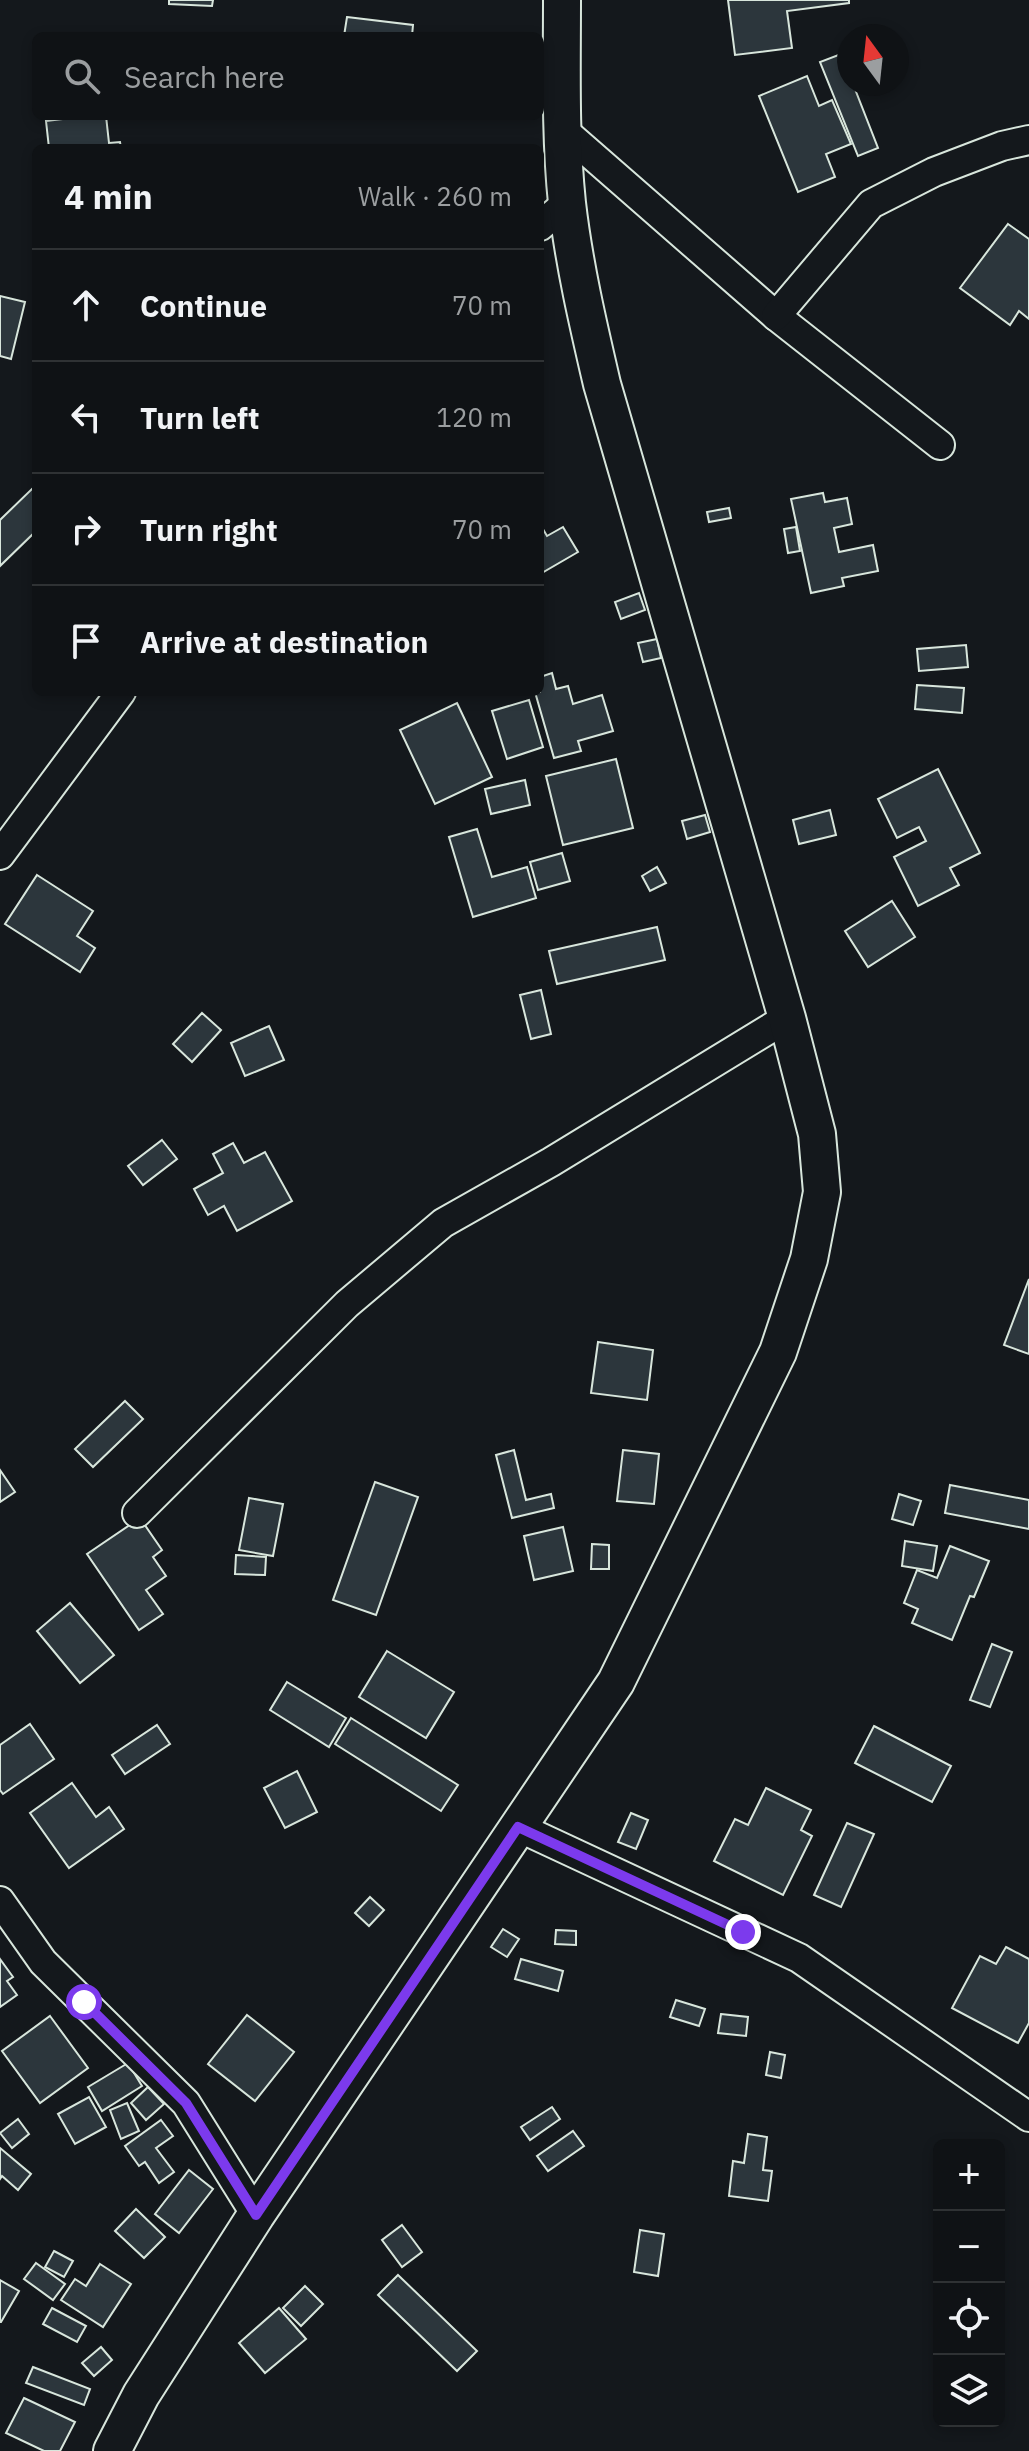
<!DOCTYPE html>
<html lang="en">
<head>
<meta charset="utf-8">
<style>
  :root { --surface:#0f1215; --page:#1d2022; --text:#f1f3f6; --muted:#9b9ea0; --line:#2f3234 }
  body { margin:0; font-family:"IBM Plex Sans",sans-serif; background:var(--page); color:var(--text) }
  .controls { position:absolute; right:24px; bottom:24px; display:grid; overflow:hidden; border-radius:12px; box-shadow:0 4px 12px #0003 }
  .controls button { width:72px; height:72px; display:grid; place-items:center; padding:0; border:0; border-bottom:2px solid var(--line); background:var(--surface); color:var(--text); font:40px sans-serif }
  .compass { position:absolute; left:837px; top:24px; width:72px; height:72px; border-radius:50%; background:var(--surface); box-shadow:0 4px 12px #0003; rotate:345deg }
  .stop { position:absolute; width:24px; height:24px; margin:-18px; border:6px solid #7c3aed; border-radius:50%; background:#fff }
  .stop.end { background:#7c3aed; border-color:#fff; box-shadow:0 2px 8px #0008 }
  .list { margin:0; padding:0; list-style:none }
  h2 { display:flex; justify-content:space-between; align-items:center; height:104px; margin:0; padding:0 32px; font-size:34px }
  h2 small { font-size:26px; font-weight:400; color:var(--muted) }
  .list li { display:grid; grid-template-columns:52px 1fr auto; gap:24px; align-items:center; box-sizing:border-box; height:112px; padding:0 32px; border-top:2px solid var(--line) }
  .list b { display:block; font-size:30px; white-space:nowrap }
  .list em { font-size:26px; font-style:normal; color:var(--muted) }
  .icon { flex:none; width:44px; height:44px; fill:none; stroke:currentColor; stroke-width:2; stroke-linecap:round; stroke-linejoin:round }
  .map { position:relative; flex:none; width:1029px; height:2451px; overflow:hidden }
  .search { position:absolute; background:var(--surface); box-shadow:0 4px 12px #0003; left:32px; top:32px; width:512px; height:88px; display:flex; align-items:center; gap:20px; box-sizing:border-box; padding:0 28px; border-radius:12px; color:var(--muted); font-size:30px }
  .panel { position:absolute; background:var(--surface); box-shadow:0 4px 12px #0003; left:32px; top:144px; width:512px; height:552px; border-radius:12px }
  .map>svg:first-child { display:block }
  .building { fill:#2c363c; stroke:#d8e6dc; stroke-width:2 }
  .lines { fill:none; stroke-linecap:round; stroke-linejoin:round }
  .minor-casing { stroke:#d8e6dc; stroke-width:32 }
  .major-casing { stroke:#d8e6dc; stroke-width:40 }
  .minor { stroke:#14181c; stroke-width:28 }
  .major { stroke:#14181c; stroke-width:36 }
  .route { stroke:#7c3aed; stroke-width:10 }
</style>
</head>
<body>
<div class="map">
<svg width="1029" height="2451" viewBox="0 0 1029 2451">
  <rect width="100%" height="100%" fill="#14181c"/>
  <!-- building -->
  <g class="building">
    <path d="M169 0H213L212 6 169 4Z"/>
    <path d="M728 0H849V3L787 11 792 48 735 55Z"/>
    <path d="M347 17 413 25 412 36H344Z"/>
    <path d="M841 54 849 75V84H853L878 148 858 156 820 62Z"/>
    <path d="M807 76 819 106 832 100 851 144 826 154 835 177 798 192 759 96Z"/>
    <path d="M88 116H106L109 143 120 142 121 148H49L46 121Z"/>
    <path d="M1008 224 1029 239V319L1019 311 1010 325 960 288Z"/>
    <path d="M0 296 25 302 11 359 0 356Z"/>
    <path d="M36 485V531L0 566V520Z"/>
    <path d="M823 493 825 502 847 498 852 524 834 528 839 552 873 545 878 571 842 578 844 586 811 593 791 499Z"/>
    <path d="M729 508 731 518 709 522 707 512Z"/>
    <path d="M540 524 547 536 563 527 578 552 540 574Z"/>
    <path d="M796 527 800 551 788 553 784 529Z"/>
    <path d="M639 593 645 610 621 619 615 602Z"/>
    <path d="M657 639 661 658 643 662 638 643Z"/>
    <path d="M966 645 968 667 919 671 917 649Z"/>
    <path d="M552 673 556 689 568 686 573 704 602 695 613 731 578 741 581 751 554 758 535 692H540V677Z"/>
    <path d="M917 685 964 688 962 713 915 709Z"/>
    <path d="M529 700 543 747 507 759 492 711Z"/>
    <path d="M457 703 492 777 435 804 400 730Z"/>
    <path d="M616 759 633 828 563 845 546 776Z"/>
    <path d="M938 769 980 853 950 868 959 885 918 906 894 857 926 841 919 827 897 838 878 799Z"/>
    <path d="M525 780 530 805 491 814 485 789Z"/>
    <path d="M830 810 836 835 799 844 793 820Z"/>
    <path d="M705 815 710 832 687 839 682 821Z"/>
    <path d="M477 829 492 877 527 867 536 898 473 917 449 837Z"/>
    <path d="M562 853 570 881 538 890 530 862Z"/>
    <path d="M657 867 666 883 650 891 642 876Z"/>
    <path d="M37 875 93 911 77 936 95 948 80 972 5 924Z"/>
    <path d="M892 901 915 937 868 967 845 931Z"/>
    <path d="M657 927 665 960 557 984 549 951Z"/>
    <path d="M541 990 551 1034 531 1039 520 995Z"/>
    <path d="M202 1013 221 1030 192 1062 173 1044Z"/>
    <path d="M269 1026 284 1060 245 1076 231 1043Z"/>
    <path d="M162 1140 177 1159 143 1185 128 1166Z"/>
    <path d="M233 1143 244 1163 265 1152 292 1201 237 1231 224 1206 208 1215 194 1189 223 1173 213 1154Z"/>
    <path d="M1029 1279V1354L1004 1345Z"/>
    <path d="M598 1342 653 1350 647 1400 591 1393Z"/>
    <path d="M125 1401 143 1419 93 1467 75 1449Z"/>
    <path d="M514 1450 526 1500 551 1494 554 1508 512 1518 496 1455Z"/>
    <path d="M623 1450 659 1454 654 1504 617 1501Z"/>
    <path d="M0 1470 15 1492 0 1502Z"/>
    <path d="M375 1482 418 1497 376 1615 333 1600Z"/>
    <path d="M950 1485 1029 1500V1529L945 1513Z"/>
    <path d="M899 1494 921 1501 913 1525 892 1519Z"/>
    <path d="M249 1498 283 1504 273 1556 239 1550Z"/>
    <path d="M140 1518 162 1550 153 1557 166 1576 146 1590 163 1614 139 1630 87 1554Z"/>
    <path d="M563 1527 573 1571 534 1580 524 1536Z"/>
    <path d="M905 1541 937 1546 933 1571 902 1566Z"/>
    <path d="M592 1544 609 1545V1569H591Z"/>
    <path d="M950 1546 989 1561 974 1597 970 1596 952 1640 912 1623 918 1609 904 1603 917 1570 937 1578Z"/>
    <path d="M236 1555 266 1557 265 1575 235 1574Z"/>
    <path d="M70 1603 114 1655 80 1683 37 1631Z"/>
    <path d="M992 1644 1012 1652 990 1707 970 1700Z"/>
    <path d="M387 1651 454 1692 426 1738 359 1697Z"/>
    <path d="M287 1682 346 1718 329 1747 270 1710Z"/>
    <path d="M351 1718 458 1785 441 1811 335 1744Z"/>
    <path d="M30 1724 54 1759 3 1794 0 1790V1745Z"/>
    <path d="M157 1725 170 1744 125 1774 112 1755Z"/>
    <path d="M874 1726 951 1766 932 1802 855 1763Z"/>
    <path d="M297 1771 317 1812 285 1828 264 1788Z"/>
    <path d="M72 1783 96 1817 109 1807 124 1829 69 1868 30 1813Z"/>
    <path d="M766 1788 811 1810 801 1830 812 1836 783 1895 714 1861 735 1819 748 1825Z"/>
    <path d="M631 1813 648 1820 636 1849 618 1842Z"/>
    <path d="M847 1823 874 1834 841 1907 814 1895Z"/>
    <path d="M370 1897 384 1910 369 1926 355 1913Z"/>
    <path d="M503 1929 519 1939 507 1957 491 1947Z"/>
    <path d="M556 1930 576 1931V1945L555 1944Z"/>
    <path d="M1006 1947 1029 1959V2023L1018 2043 952 2008 980 1956 996 1964Z"/>
    <path d="M0 1959 13 1977 7 1981 17 1995 0 2007Z"/>
    <path d="M521 1959 563 1971 558 1991 515 1979Z"/>
    <path d="M676 2000 705 2009 699 2026 670 2017Z"/>
    <path d="M721 2014 748 2017 746 2036 718 2033Z"/>
    <path d="M247 2015 294 2052 255 2101 208 2064Z"/>
    <path d="M50 2016 88 2068 40 2103 2 2051Z"/>
    <path d="M770 2052 785 2055 781 2078 766 2075Z"/>
    <path d="M128 2063 142 2086 102 2111 88 2087Z"/>
    <path d="M148 2087 164 2104 146 2120 131 2103Z"/>
    <path d="M89 2097 106 2127 75 2144 58 2114Z"/>
    <path d="M127 2103 139 2131 121 2139 110 2110Z"/>
    <path d="M552 2107 560 2119 530 2140 521 2127Z"/>
    <path d="M18 2119 29 2134 12 2148 0 2133Z"/>
    <path d="M161 2120 173 2136 156 2148 174 2172 159 2183 145 2162 139 2166 125 2146Z"/>
    <path d="M573 2131 584 2146 548 2171 537 2156Z"/>
    <path d="M748 2134 767 2137 763 2170 772 2171 768 2201 729 2196 733 2161 744 2163Z"/>
    <path d="M0 2148 31 2174 18 2190 2 2176 0 2179Z"/>
    <path d="M189 2170 213 2189 179 2233 155 2214Z"/>
    <path d="M136 2209 165 2237 144 2258 115 2231Z"/>
    <path d="M402 2225 422 2252 402 2267 382 2240Z"/>
    <path d="M640 2230 664 2234 658 2276 634 2272Z"/>
    <path d="M54 2251 73 2261 64 2277 45 2267Z"/>
    <path d="M36 2263 65 2284 53 2300 24 2279Z"/>
    <path d="M100 2264 131 2284 103 2327 61 2300 75 2279 86 2286Z"/>
    <path d="M398 2275 477 2351 457 2371 378 2295Z"/>
    <path d="M0 2280 19 2291 1 2322H0Z"/>
    <path d="M305 2286 323 2304 301 2326 283 2308Z"/>
    <path d="M52 2308 86 2326 77 2342 43 2324Z"/>
    <path d="M279 2308 306 2339 265 2373 239 2343Z"/>
    <path d="M101 2347 112 2360 94 2376 82 2363Z"/>
    <path d="M33 2367 90 2389 84 2405 26 2383Z"/>
    <path d="M24 2398 75 2422 60 2451H44L6 2433Z"/>
  </g>
  <g class="lines">
    <!-- minor casing -->
    <g class="minor-casing">
      <g id="minor">
        <path d="M563 130 776 316 940 445"/>
        <path d="M540 226 567 203"/>
        <path d="M776 316 871 204 934 172 1002 146 1029 140"/>
        <path d="M0 855 121 692"/>
        <path d="M137 1513 347 1304 443 1223 551 1162 787 1018"/>
        <path d="M518 1827 799 1958 1029 2117"/>
        <path d="M0 1901 43 1962 186 2103 256 2215"/>
      </g>
    </g>
    <!-- major casing -->
    <g class="major-casing">
      <path id="major" d="M112 2451 141 2395 256 2215 616 1682 778 1352 809 1259 822 1192 817 1134 787 1018 602 384C588 324 574 264 567 203 560 136 562 67 562 0"/>
    </g>
    <!-- minor -->
    <use href="#minor" class="minor"/>
    <!-- major -->
    <use href="#major" class="major"/>
  </g>
  <g class="lines">
    <!-- route -->
    <path class="route" d="M84 2002 186 2103 256 2215 518 1827 743 1932"/>
  </g>
</svg>
<div class="controls">
<button>+</button>
<button>−</button>
<button><svg class="icon" aria-label="locate" viewBox="0 0 24 24"><circle cx="12" cy="12" r="6"/><path d="M12 2v4M12 18v4M2 12h4M18 12h4"/></svg></button>
<button><svg class="icon" aria-label="layers" viewBox="0 0 24 24"><path d="M12 4l9 5-9 5-9-5zM3 14l9 5 9-5"/></svg></button>
</div>
<svg class="compass" viewBox="-18 -18 36 36"><path d="M0-13l5 13h-10z" fill="#e53935"/><path d="M0 13l5-13h-10z" fill="#9b9ea0"/></svg>
<div class="stop" style="left:84px;top:2002px"></div>
<div class="stop end" style="left:743px;top:1932px"></div>
<div class="search"><svg class="icon" aria-label="search" viewBox="0 0 24 24"><circle cx="10" cy="10" r="6"/><path d="M15 15l6 6"/></svg>Search here</div>
<section class="panel">
<h2>4 min<small>Walk · 260 m</small></h2>
<ul class="list">
<li><svg class="icon" aria-label="ahead" viewBox="0 0 24 24"><path d="M12 20V5M6 11l6-6 6 6"/></svg><div><b>Continue</b></div><em>70 m</em></li>
<li><svg class="icon" aria-label="left" viewBox="0 0 24 24"><path d="M17 20v-9H6M10 6l-5 5 5 5"/></svg><div><b>Turn left</b></div><em>120 m</em></li>
<li><svg class="icon" aria-label="right" viewBox="0 0 24 24"><path d="M7 20v-9h11M14 6l5 5-5 5"/></svg><div><b>Turn right</b></div><em>70 m</em></li>
<li><svg class="icon" aria-label="arrive" viewBox="0 0 24 24"><path d="M6 21V4h12l-3 4 3 4H6"/></svg><div><b>Arrive at destination</b></div></li>
</ul>
</section>
</div>
</body>
</html>
